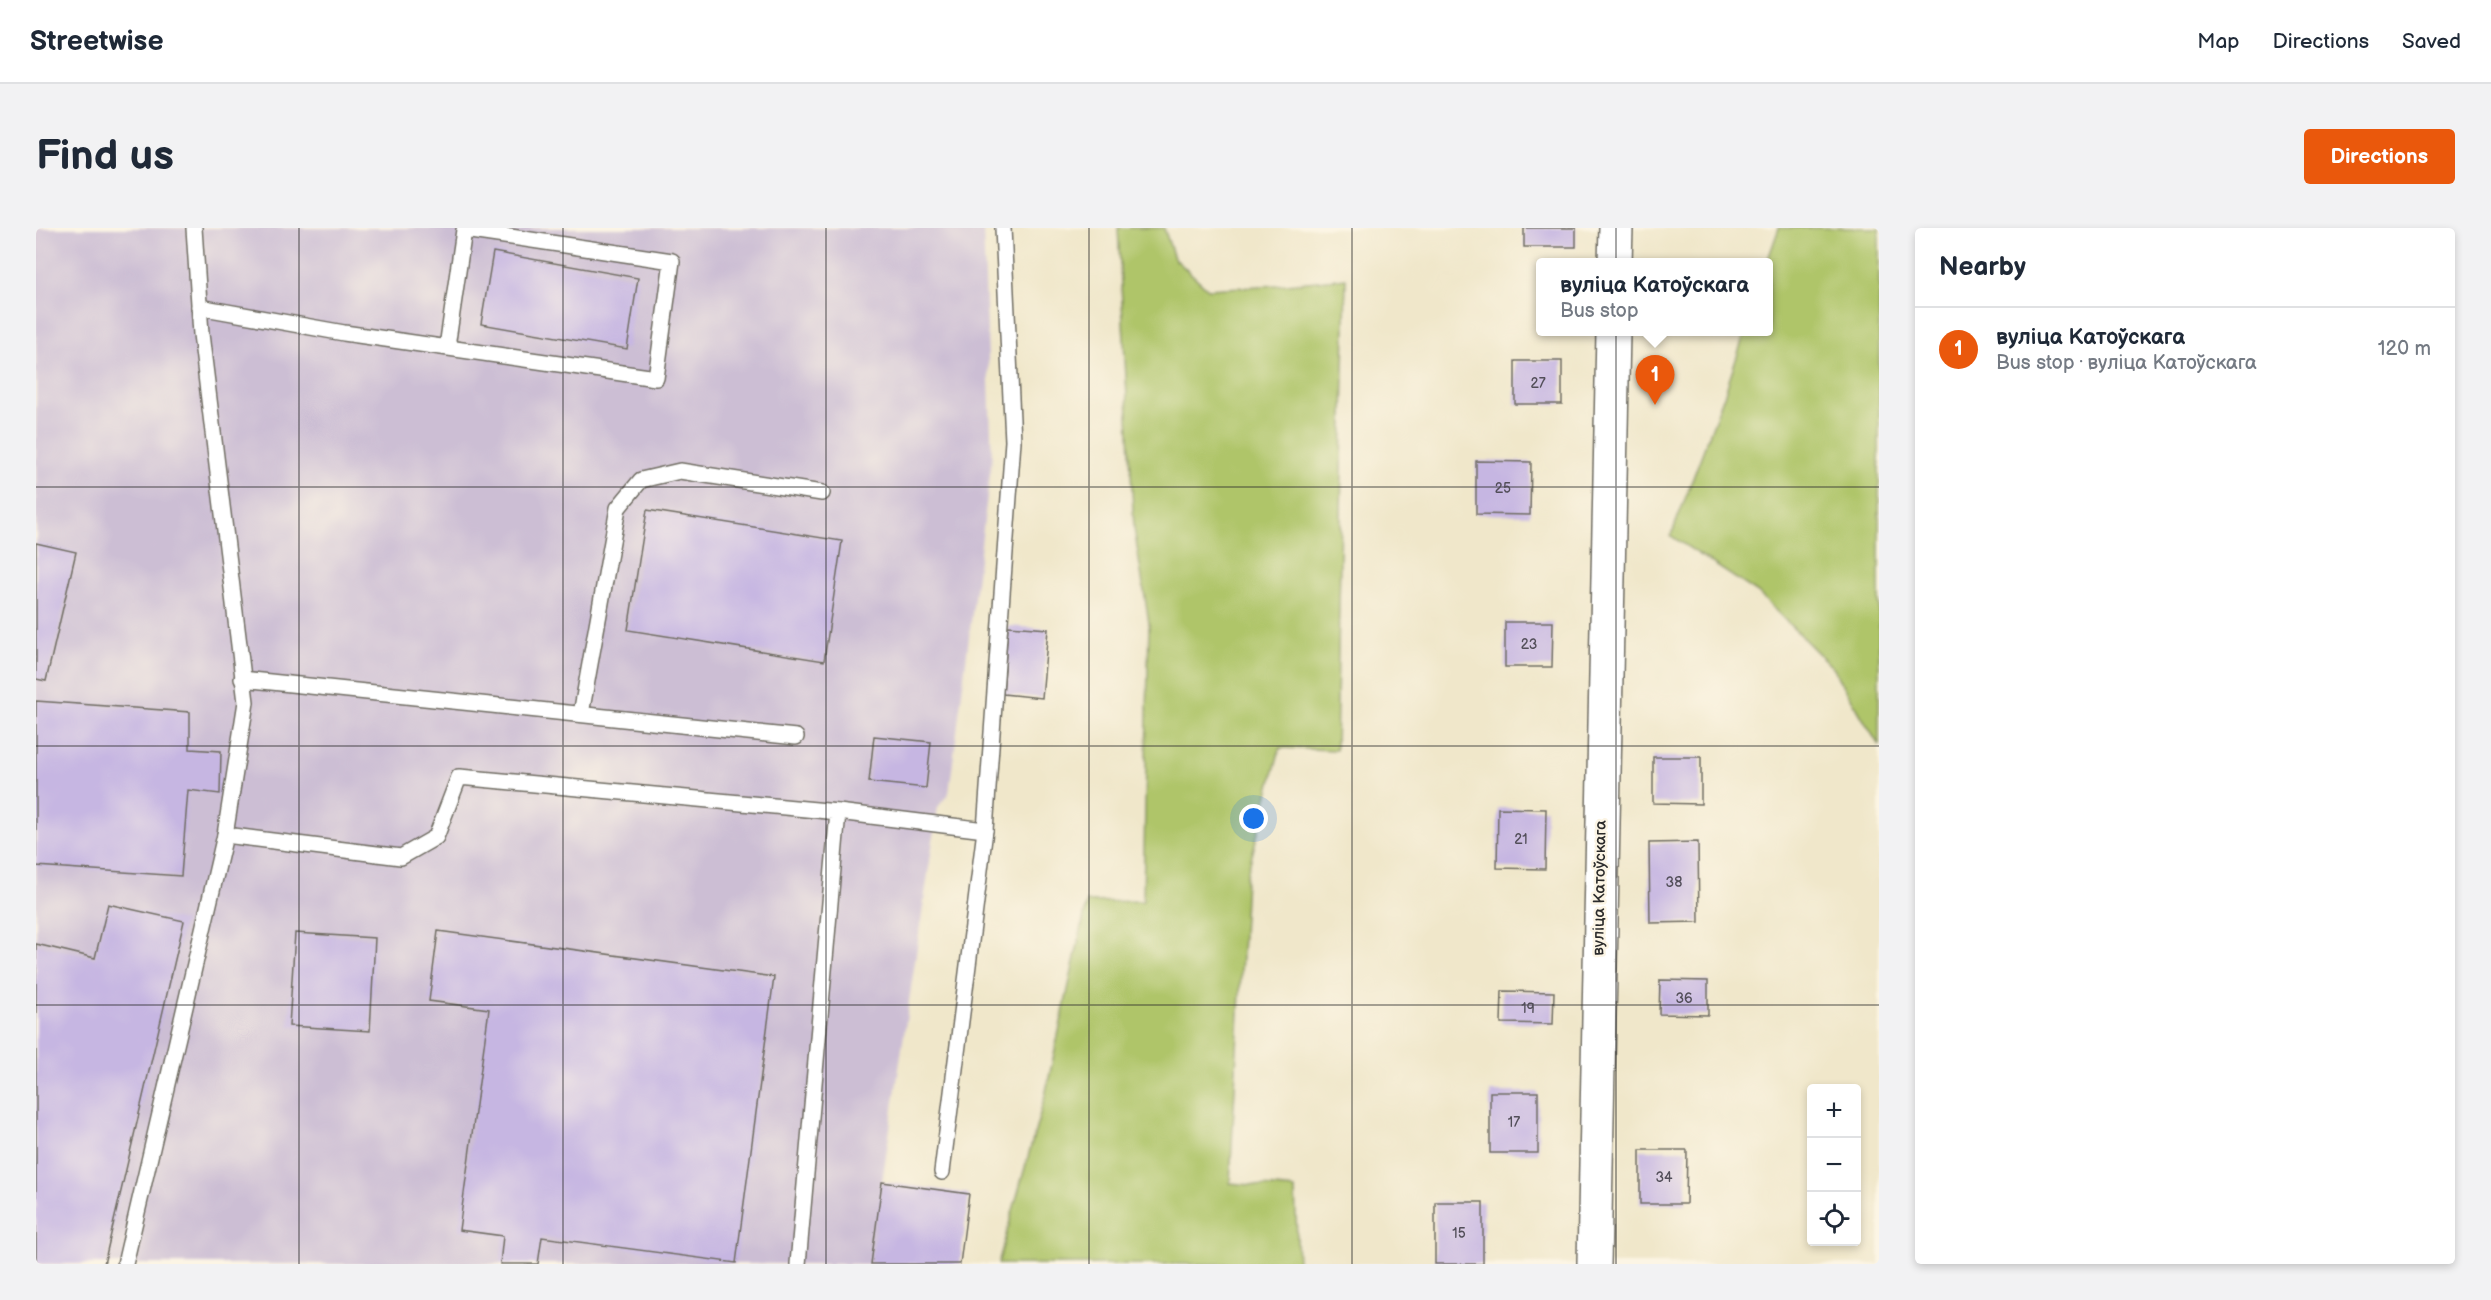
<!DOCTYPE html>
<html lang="en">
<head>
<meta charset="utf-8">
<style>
  :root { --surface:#fff; --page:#f2f2f3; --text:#1f2937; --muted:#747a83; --line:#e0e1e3; --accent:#ea580c }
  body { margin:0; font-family:"Balsamiq Sans",sans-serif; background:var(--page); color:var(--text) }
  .controls { position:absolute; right:18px; bottom:18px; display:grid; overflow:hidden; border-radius:6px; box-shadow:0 3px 9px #0003 }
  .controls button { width:54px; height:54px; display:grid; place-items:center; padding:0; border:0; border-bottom:2px solid var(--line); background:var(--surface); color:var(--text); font:30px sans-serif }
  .you { position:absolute; left:1218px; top:591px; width:21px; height:21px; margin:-15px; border:4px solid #fff; border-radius:50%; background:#1a73e8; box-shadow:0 0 0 9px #1a73e833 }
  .badge { display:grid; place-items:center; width:39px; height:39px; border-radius:50%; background:var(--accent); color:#fff; font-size:20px; font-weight:700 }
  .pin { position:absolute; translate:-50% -50px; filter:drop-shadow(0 2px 3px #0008) }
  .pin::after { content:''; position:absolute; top:32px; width:21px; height:18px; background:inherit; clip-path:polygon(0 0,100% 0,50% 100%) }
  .popup { position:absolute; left:1500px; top:30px; width:237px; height:78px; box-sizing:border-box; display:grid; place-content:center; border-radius:6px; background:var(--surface); filter:drop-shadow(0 2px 4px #0005); font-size:20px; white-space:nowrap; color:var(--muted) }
  .popup b { font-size:22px; color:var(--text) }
  .popup::after { content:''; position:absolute; left:50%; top:100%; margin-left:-12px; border:12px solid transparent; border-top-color:var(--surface) }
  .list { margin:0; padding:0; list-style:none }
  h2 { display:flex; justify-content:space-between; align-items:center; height:78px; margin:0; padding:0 24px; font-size:26px }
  h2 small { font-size:20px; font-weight:400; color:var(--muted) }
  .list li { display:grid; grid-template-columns:39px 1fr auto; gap:18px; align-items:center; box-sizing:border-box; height:84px; padding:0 24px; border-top:2px solid var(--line) }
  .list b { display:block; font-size:22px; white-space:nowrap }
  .list p { margin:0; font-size:20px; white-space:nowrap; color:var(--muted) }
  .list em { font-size:20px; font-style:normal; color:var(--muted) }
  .icon { flex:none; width:33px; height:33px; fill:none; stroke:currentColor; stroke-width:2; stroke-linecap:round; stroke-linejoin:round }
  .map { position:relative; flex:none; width:1843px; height:1036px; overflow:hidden; border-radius:6px }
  header { display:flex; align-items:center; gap:36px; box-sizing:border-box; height:84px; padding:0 30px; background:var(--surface); border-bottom:2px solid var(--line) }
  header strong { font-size:28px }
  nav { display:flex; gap:33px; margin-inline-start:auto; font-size:21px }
  .intro { display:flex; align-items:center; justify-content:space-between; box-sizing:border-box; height:144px; padding:0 36px }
  h1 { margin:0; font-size:42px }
  .button { padding:15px 27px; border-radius:6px; background:var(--accent); color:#fff; font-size:21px; font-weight:700 }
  main { display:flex; gap:36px; padding:0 36px }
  aside { flex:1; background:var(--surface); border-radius:6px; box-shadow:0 3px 9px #0003 }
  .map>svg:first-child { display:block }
  .industrial { fill:#ccbed4 }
  .green { fill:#afc569; stroke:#6d784a; stroke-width:1.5 }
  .building { fill:#c6b6e2 }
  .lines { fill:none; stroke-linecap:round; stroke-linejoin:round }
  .lane-casing { stroke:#706d63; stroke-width:18 }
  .secondary-casing { stroke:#706d63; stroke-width:36 }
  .lane { stroke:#fff; stroke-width:15 }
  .secondary { stroke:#fff; stroke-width:33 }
  .grid { fill:none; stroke:#2b2b2b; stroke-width:1.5; stroke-opacity:0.55 }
  .labels { text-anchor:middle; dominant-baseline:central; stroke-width:5; stroke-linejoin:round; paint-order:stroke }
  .number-label { font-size:14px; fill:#524e59 }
  .street-label { font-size:16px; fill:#2b2b2b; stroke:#fcf5e5 }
</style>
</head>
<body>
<header>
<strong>Streetwise</strong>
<nav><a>Map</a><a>Directions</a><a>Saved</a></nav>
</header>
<div class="intro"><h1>Find us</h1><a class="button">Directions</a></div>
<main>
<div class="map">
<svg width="1843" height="1036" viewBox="0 0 1843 1036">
  <rect width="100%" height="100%" fill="#fcf5e5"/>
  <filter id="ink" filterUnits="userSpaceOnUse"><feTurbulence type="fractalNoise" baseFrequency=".0167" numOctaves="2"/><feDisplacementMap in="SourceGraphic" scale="12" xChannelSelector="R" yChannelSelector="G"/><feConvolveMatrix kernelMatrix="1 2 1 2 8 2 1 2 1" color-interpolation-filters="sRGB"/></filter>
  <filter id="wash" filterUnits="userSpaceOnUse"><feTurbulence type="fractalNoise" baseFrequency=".008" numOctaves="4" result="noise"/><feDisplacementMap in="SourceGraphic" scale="24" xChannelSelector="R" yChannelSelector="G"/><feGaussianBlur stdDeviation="1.35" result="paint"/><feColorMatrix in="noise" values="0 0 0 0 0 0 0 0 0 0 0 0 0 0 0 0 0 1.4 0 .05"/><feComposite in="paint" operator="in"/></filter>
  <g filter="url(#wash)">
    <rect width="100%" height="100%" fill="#f0e7ca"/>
    <!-- industrial -->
    <path class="industrial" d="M0 0H947L956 230 913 565 902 579 846 954 933 966 924 1036H0Z"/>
    <!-- green -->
    <g class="green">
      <path d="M1082 0H1128L1138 30 1172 61 1241 57 1310 50 1300 522 1244 520 1210 650 1194 955 1259 961 1262 1036H962L1009 868 1051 674 1107 673 1113 395 1098 300Z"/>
      <path d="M1743 0H1843V518L1798 441 1722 365 1635 308 1689 165 1709 104H1733V34H1731Z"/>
    </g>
    <g id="blocks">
      <!-- building -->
      <g class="building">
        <rect x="1488" y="0" width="52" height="19"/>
        <path d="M457 24 602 50 591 121 445 96Z"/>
        <rect x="1479" y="133" width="47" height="43"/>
        <path d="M1440 233 1495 234 1494 287 1440 286Z"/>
        <path d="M611 282 806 313 788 433 592 402Z"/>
        <path d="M0 315 40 324 10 453 0 451Z"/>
        <path d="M1469 394H1517L1516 439H1469Z"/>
        <path d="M972 398 1012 401 1006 470 967 466Z"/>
        <path d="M0 473 154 484V521L185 523 184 566 152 562 145 648 0 638Z"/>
        <path d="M838 508 895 514 890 560 833 554Z"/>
        <path d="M1617 529H1665V576L1617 575Z"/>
        <path d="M1462 580 1510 581 1509 641 1461 640Z"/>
        <path d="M1662 614 1663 694 1614 695 1613 615Z"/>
        <path d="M72 676 148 693 68 1036H0V716L59 730Z"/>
        <path d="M402 703 738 749 700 1035 506 1009 502 1036H464L467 1008 423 1002 453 781 393 773Z"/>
        <path d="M259 705 339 710 334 803 253 798Z"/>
        <path d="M1624 752 1672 753V787L1623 786Z"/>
        <path d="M1466 763 1518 764 1517 796 1465 795Z"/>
        <rect x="1454" y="864" width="48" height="61"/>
        <path d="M1604 922H1651L1650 976H1604Z"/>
        <path d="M846 954 933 966 924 1036H835Z"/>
        <rect x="1399" y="974" width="48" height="62"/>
      </g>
    </g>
  </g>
  <g filter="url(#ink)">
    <use href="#blocks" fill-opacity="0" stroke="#706d63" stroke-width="1.5"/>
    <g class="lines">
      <!-- lane casing -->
      <g class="lane-casing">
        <g id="lane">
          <path d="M158 0 165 106 210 474 189 607"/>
          <path d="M163 79 308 105 620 150 636 33 428 2 411 119"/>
          <path d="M206 451 760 509"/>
          <path d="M545 486 582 280 605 252 644 243 786 265"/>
          <path d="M802 584 949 602"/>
          <path d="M906 944 949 602 977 213 967 0"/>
          <path d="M89 1036 189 607 365 629 400 609 423 549 802 584 762 1036"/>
        </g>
      </g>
      <!-- secondary casing -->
      <g class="secondary-casing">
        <g id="secondary">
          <path d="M1579 34 1580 0"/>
          <path d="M1558 1036 1577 104"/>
        </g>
      </g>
      <!-- lane -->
      <use href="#lane" class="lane"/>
      <!-- secondary -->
      <use href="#secondary" class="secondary"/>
    </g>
  </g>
  <!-- grid -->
  <path class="grid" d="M263 0V1036M527 0V1036M790 0V1036M1053 0V1036M1316 0V1036M1580 0V1036M0 259H1843M0 518H1843M0 777H1843"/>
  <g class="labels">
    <!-- number labels -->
    <g class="number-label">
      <text x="1502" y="155">27</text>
      <text x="1467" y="260">25</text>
      <text x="1493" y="416">23</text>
      <text x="1485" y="611">21</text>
      <text x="1638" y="654">38</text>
      <text x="1648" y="770">36</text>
      <text x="1492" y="780">19</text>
      <text x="1478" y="894">17</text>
      <text x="1628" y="949">34</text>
      <text x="1423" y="1005">15</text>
    </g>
    <!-- street labels -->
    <g class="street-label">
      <text transform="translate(1564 660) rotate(-89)">вуліца Катоўскага</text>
    </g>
  </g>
</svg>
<div class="controls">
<button>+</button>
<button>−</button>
<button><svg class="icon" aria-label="locate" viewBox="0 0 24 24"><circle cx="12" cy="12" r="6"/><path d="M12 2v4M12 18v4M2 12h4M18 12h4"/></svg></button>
</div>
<div class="you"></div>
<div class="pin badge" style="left:1619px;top:177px">1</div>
<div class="popup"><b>вуліца Катоўскага</b>Bus stop</div>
</div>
<aside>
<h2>Nearby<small></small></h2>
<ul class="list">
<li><span class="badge">1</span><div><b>вуліца Катоўскага</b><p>Bus stop · вуліца Катоўскага</p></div><em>120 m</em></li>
</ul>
</aside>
</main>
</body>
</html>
